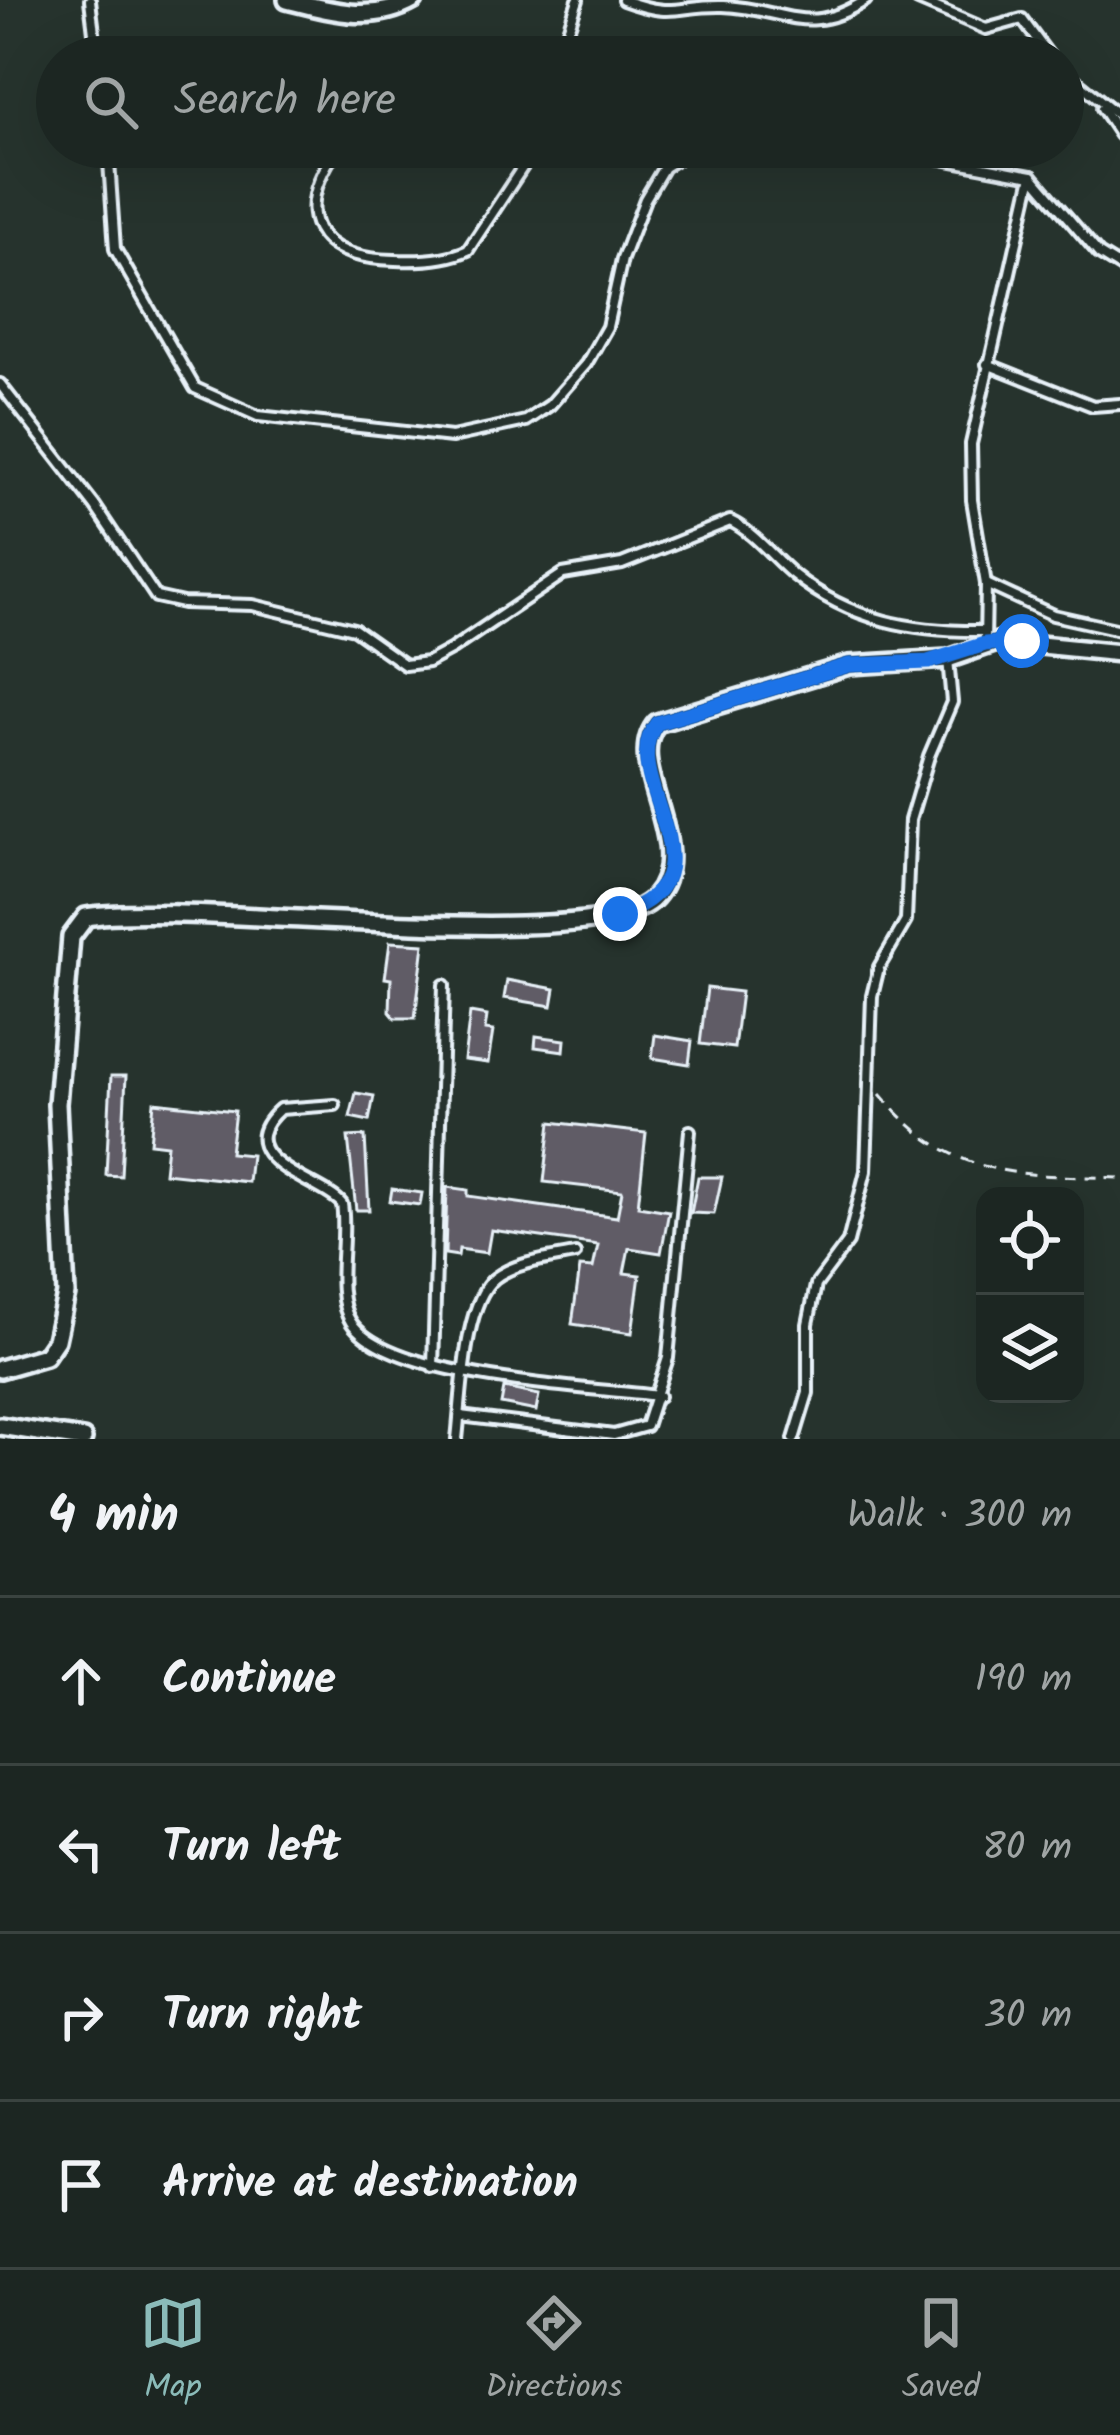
<!DOCTYPE html>
<html lang="en">
<head>
<meta charset="utf-8">
<style>
  :root { --surface:#1c2622; --page:#29322f; --text:#f1f3f6; --muted:#a0a5a5; --line:#3a4340; --accent:#8bbbb9 }
  body { margin:0; font-family:Kalam,sans-serif; background:var(--page); color:var(--text) }
  .controls { position:absolute; right:36px; bottom:36px; display:grid; overflow:hidden; border-radius:24px; box-shadow:0 12px 48px #0002 }
  .controls button { width:108px; height:108px; display:grid; place-items:center; padding:0; border:0; border-bottom:3px solid var(--line); background:var(--surface); color:var(--text); font:60px sans-serif }
  .stop { position:absolute; width:36px; height:36px; margin:-27px; border:9px solid #1a73e8; border-radius:50%; background:#fff }
  .stop.end { background:#1a73e8; border-color:#fff; box-shadow:0 3px 12px #0008 }
  .list { margin:0; padding:0; list-style:none }
  h2 { display:flex; justify-content:space-between; align-items:center; height:156px; margin:0; padding:0 48px; font-size:51px }
  h2 small { font-size:39px; font-weight:400; color:var(--muted) }
  .list li { display:grid; grid-template-columns:78px 1fr auto; gap:36px; align-items:center; box-sizing:border-box; height:168px; padding:0 48px; border-top:3px solid var(--line) }
  .list b { display:block; font-size:45px; white-space:nowrap }
  .list em { font-size:39px; font-style:normal; color:var(--muted) }
  .icon { flex:none; width:66px; height:66px; fill:none; stroke:currentColor; stroke-width:2; stroke-linecap:round; stroke-linejoin:round }
  .map { position:relative; flex:none; width:1120px; height:1439px; overflow:hidden }
  .search { position:absolute; background:var(--surface); box-shadow:0 12px 48px #0002; left:36px; right:36px; top:36px; height:132px; display:flex; align-items:center; gap:30px; box-sizing:border-box; padding:0 42px; border-radius:66px; color:var(--muted); font-size:45px }
  .sheet { height:828px; background:var(--surface) }
  nav { display:flex; justify-content:space-around; align-items:center; box-sizing:border-box; height:168px; border-top:3px solid var(--line); background:var(--surface); font-size:33px; color:var(--muted) }
  nav a { display:grid; justify-items:center; gap:6px }
  nav .on { color:var(--accent) }
  .map>svg:first-child { display:block }
  .building { fill:#615c66; stroke:#e8f1f8; stroke-width:3 }
  .lines { fill:none; stroke-linecap:round; stroke-linejoin:round }
  .lane-casing { stroke:#e8f1f8; stroke-width:16 }
  .street-casing { stroke:#e8f1f8; stroke-width:24 }
  .path { stroke:#e8f1f8; stroke-width:3; stroke-dasharray:12 9; stroke-linecap:butt }
  .lane { stroke:#26332d; stroke-width:8 }
  .street { stroke:#26332d; stroke-width:15 }
  .route { stroke:#1a73e8; stroke-width:15 }
</style>
</head>
<body>
<div class="map">
<svg width="1120" height="1439" viewBox="0 0 1120 1439">
  <rect width="100%" height="100%" fill="#26332d"/>
  <filter id="ink" filterUnits="userSpaceOnUse"><feTurbulence type="fractalNoise" baseFrequency=".00833" numOctaves="2"/><feDisplacementMap in="SourceGraphic" scale="24" xChannelSelector="R" yChannelSelector="G"/><feConvolveMatrix kernelMatrix="1 2 1 2 8 2 1 2 1" color-interpolation-filters="sRGB"/></filter>
  <g filter="url(#ink)">
    <!-- building -->
    <g class="building">
      <path d="M390 942 424 944 415 1018H395L390 1012 391 979 385 978Z"/>
      <path d="M507 980 555 989 552 1006 504 998Z"/>
      <path d="M707 988 741 992 734 1048 700 1044Z"/>
      <path d="M470 1013 487 1016 485 1030 493 1031 488 1063 464 1060Z"/>
      <path d="M655 1035 692 1041 689 1064 652 1058Z"/>
      <path d="M536 1036 565 1040 564 1051 535 1047Z"/>
      <path d="M111 1076H126L121 1176 106 1175Z"/>
      <path d="M356 1093 374 1096 369 1121 350 1117Z"/>
      <path d="M154 1102 235 1111 230 1153 251 1155 248 1182 164 1173 167 1145 150 1143Z"/>
      <path d="M551 1122 646 1133 638 1206 669 1211 661 1253 629 1248 624 1273 640 1275 632 1333 572 1324 580 1267 593 1268 598 1245 491 1230 487 1253 459 1249 458 1256 445 1254 447 1187 468 1190V1196L617 1217 622 1191 544 1182Z"/>
      <path d="M365 1136 369 1210H356L348 1137Z"/>
      <path d="M698 1177H722L714 1214 691 1213Z"/>
      <path d="M392 1189 422 1193 420 1205 390 1201Z"/>
      <path d="M504 1388 539 1395 536 1411 501 1404Z"/>
    </g>
    <g class="lines">
      <!-- lane casing -->
      <g class="lane-casing">
        <g id="lane">
          <path d="M90 0 97 57"/>
          <path d="M623 0C675 19 676 5 723 6 784 8 807 39 866 0"/>
          <path d="M918 0 986 29 1022 19 1050 57"/>
          <path d="M559 57 578 0"/>
          <path d="M1063 70 1120 116"/>
          <path d="M1102 108 1120 135"/>
          <path d="M108 147 115 249 195 388 258 416 452 437 526 421 550 405 586 364 607 327 622 259 645 199 664 167 687 153 783 147"/>
          <path d="M338 147C291 215 313 258 395 260 418 261 447 260 468 250L536 147"/>
          <path d="M878 147 1032 176 1099 254 1120 267"/>
          <path d="M987 364 1093 406 1120 404"/>
          <path d="M0 384 95 506 156 597 183 603 253 605 354 629 405 665 428 662 452 649 563 574 622 564 730 521C754 532 773 558 794 575 851 621 914 632 985 631"/>
          <path d="M986 584 1053 615 1120 630"/>
          <path d="M985 644 986 584 972 500 971 444 1032 176"/>
          <path d="M335 1105 280 1109C223 1160 323 1180 342 1204 348 1239 332 1293 351 1322 390 1380 589 1387 659 1396"/>
          <path d="M433 1367 444 985"/>
          <path d="M460 1416 614 1435 646 1426 668 1358 690 1131"/>
          <path d="M457 1439C462 1399 463 1303 495 1278 516 1262 549 1259 575 1254"/>
          <path d="M794 1439 808 1393V1324L816 1285 848 1242 866 1171 872 996 879 967 906 921 910 820 929 756 952 702 948 659"/>
        </g>
      </g>
      <!-- street casing -->
      <g class="street-casing">
        <g id="street">
          <path d="M287 0C331 11 372 24 414 0"/>
          <path d="M0 1369 45 1356 56 1340 66 1294 57 1104 71 937 86 917C187 899 604 958 655 897 699 846 621 764 657 723L849 665 948 659 1000 641 1120 653"/>
          <path d="M0 1426 83 1439"/>
        </g>
      </g>
      <!-- path -->
      <path class="path" d="M880 1094C954 1181 1014 1174 1120 1178"/>
      <!-- lane -->
      <use href="#lane" class="lane"/>
      <!-- street -->
      <use href="#street" class="street"/>
    </g>
  </g>
  <g class="lines" filter="url(#ink)">
    <!-- route -->
    <path class="route" d="M620 914C734 875 612 778 657 723L849 665 928 662 985 644 1022 641"/>
  </g>
</svg>
<div class="controls">
<button><svg class="icon" aria-label="locate" viewBox="0 0 24 24"><circle cx="12" cy="12" r="6"/><path d="M12 2v4M12 18v4M2 12h4M18 12h4"/></svg></button>
<button><svg class="icon" aria-label="layers" viewBox="0 0 24 24"><path d="M12 4l9 5-9 5-9-5zM3 14l9 5 9-5"/></svg></button>
</div>
<div class="stop" style="left:1022px;top:641px"></div>
<div class="stop end" style="left:620px;top:914px"></div>
<div class="search"><svg class="icon" aria-label="search" viewBox="0 0 24 24"><circle cx="10" cy="10" r="6"/><path d="M15 15l6 6"/></svg>Search here</div>
</div>
<section class="sheet">
<h2>4 min<small>Walk · 300 m</small></h2>
<ul class="list">
<li><svg class="icon" aria-label="ahead" viewBox="0 0 24 24"><path d="M12 20V5M6 11l6-6 6 6"/></svg><div><b>Continue</b></div><em>190 m</em></li>
<li><svg class="icon" aria-label="left" viewBox="0 0 24 24"><path d="M17 20v-9H6M10 6l-5 5 5 5"/></svg><div><b>Turn left</b></div><em>80 m</em></li>
<li><svg class="icon" aria-label="right" viewBox="0 0 24 24"><path d="M7 20v-9h11M14 6l5 5-5 5"/></svg><div><b>Turn right</b></div><em>30 m</em></li>
<li><svg class="icon" aria-label="arrive" viewBox="0 0 24 24"><path d="M6 21V4h12l-3 4 3 4H6"/></svg><div><b>Arrive at destination</b></div></li>
</ul>
</section>
<nav>
<a class="on"><svg class="icon" aria-label="map" viewBox="0 0 24 24"><path d="M3 6l6-2 6 2 6-2v14l-6 2-6-2-6 2zM9 4v14M15 6v14"/></svg>Map</a>
<a><svg class="icon" aria-label="directions" viewBox="0 0 24 24"><path d="M12 3l9 9-9 9-9-9zM9 14v-3h6M13 9l2 2-2 2"/></svg>Directions</a>
<a><svg class="icon" aria-label="saved" viewBox="0 0 24 24"><path d="M7 4h10v16l-5-4-5 4z"/></svg>Saved</a>
</nav>
</body>
</html>
